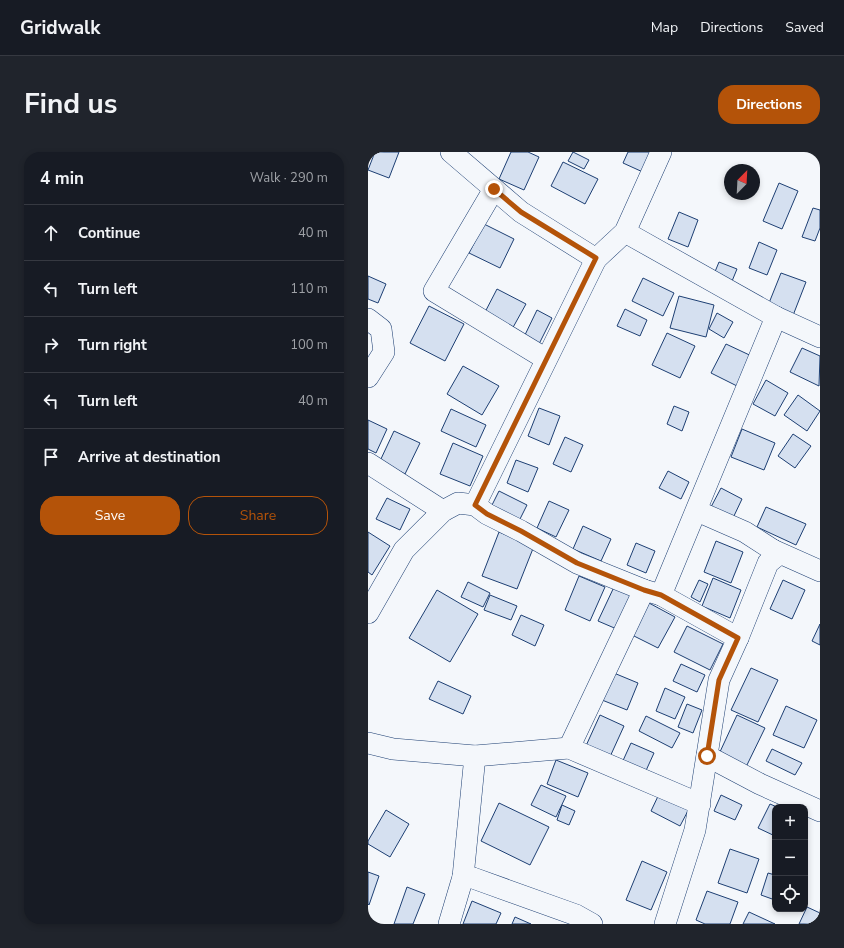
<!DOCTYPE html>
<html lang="en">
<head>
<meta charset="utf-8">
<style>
  :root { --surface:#171b24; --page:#20242c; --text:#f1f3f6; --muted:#9ea1a6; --line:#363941; --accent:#b45309 }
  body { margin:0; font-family:"Nunito Sans",sans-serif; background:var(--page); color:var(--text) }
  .controls { position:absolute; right:12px; bottom:12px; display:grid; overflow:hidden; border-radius:8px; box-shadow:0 2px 6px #0003 }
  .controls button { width:36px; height:36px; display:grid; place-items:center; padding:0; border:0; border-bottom:1px solid var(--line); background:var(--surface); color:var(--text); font:20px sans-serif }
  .compass { position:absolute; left:356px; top:12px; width:36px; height:36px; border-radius:50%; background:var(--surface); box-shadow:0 2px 6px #0003; rotate:24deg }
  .stop { position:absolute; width:12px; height:12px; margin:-9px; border:3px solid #b45309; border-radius:50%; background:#fff }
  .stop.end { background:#b45309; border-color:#fff; box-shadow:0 1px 4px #0008 }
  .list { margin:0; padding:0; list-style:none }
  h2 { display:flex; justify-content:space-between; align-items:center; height:52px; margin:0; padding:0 16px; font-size:17px }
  h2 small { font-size:13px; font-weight:400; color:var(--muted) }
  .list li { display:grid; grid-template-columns:26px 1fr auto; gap:12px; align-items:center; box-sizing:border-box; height:56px; padding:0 16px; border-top:1px solid var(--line) }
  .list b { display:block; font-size:15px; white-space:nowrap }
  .list em { font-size:13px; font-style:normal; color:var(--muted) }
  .actions { display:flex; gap:8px; padding:12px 16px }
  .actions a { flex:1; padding:9px 0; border:1px solid var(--accent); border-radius:16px; text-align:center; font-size:14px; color:var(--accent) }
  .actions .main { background:var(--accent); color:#fff }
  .icon { flex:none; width:22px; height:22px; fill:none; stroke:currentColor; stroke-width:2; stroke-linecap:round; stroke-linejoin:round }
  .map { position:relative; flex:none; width:452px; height:772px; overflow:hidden; border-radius:16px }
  header { display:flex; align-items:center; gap:24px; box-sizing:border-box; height:56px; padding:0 20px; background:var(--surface); border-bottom:1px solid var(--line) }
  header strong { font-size:19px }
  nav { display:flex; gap:22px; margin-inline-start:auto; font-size:14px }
  .intro { display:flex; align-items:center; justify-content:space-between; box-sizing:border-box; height:96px; padding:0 24px }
  h1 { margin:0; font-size:28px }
  .button { padding:10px 18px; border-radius:16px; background:var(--accent); color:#fff; font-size:14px; font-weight:700 }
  main { display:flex; gap:24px; padding:0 24px }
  aside { flex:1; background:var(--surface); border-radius:16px; box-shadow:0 2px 6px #0003 }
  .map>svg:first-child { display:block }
  .building { fill:#d5e0f0; stroke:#1d3f73 }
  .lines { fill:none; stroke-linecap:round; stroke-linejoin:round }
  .minor-casing { stroke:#1d3f73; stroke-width:22 }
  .minor { stroke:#f4f7fb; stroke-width:21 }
  .route { stroke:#b45309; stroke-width:5 }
</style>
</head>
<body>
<header>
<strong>Gridwalk</strong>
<nav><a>Map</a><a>Directions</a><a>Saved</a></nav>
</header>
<div class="intro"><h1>Find us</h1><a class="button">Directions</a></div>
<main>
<aside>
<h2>4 min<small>Walk · 290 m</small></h2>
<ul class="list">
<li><svg class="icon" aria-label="ahead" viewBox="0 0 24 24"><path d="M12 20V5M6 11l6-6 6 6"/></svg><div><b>Continue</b></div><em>40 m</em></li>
<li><svg class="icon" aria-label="left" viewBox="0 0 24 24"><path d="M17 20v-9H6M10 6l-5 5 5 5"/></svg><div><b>Turn left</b></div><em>110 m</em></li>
<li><svg class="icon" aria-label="right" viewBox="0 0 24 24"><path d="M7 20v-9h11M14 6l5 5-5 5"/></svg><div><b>Turn right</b></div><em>100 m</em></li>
<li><svg class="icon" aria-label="left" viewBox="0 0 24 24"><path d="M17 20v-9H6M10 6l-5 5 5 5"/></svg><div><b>Turn left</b></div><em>40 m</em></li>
<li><svg class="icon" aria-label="arrive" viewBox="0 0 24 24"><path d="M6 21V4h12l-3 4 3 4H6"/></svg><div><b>Arrive at destination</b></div></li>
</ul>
<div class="actions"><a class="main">Save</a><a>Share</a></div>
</aside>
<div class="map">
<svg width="452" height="772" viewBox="0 0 452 772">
  <rect width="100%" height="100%" fill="#f4f7fb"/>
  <!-- building -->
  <g class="building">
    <path d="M7 0H31L21 26 0 18Z"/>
    <path d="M143 0H160L171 5 156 38 131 27Z"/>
    <path d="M205 0 221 8 216 17 200 9Z"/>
    <path d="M260 0H286L277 21 255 11Z"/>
    <path d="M195 10 230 27 217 52 183 34Z"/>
    <path d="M411 31 430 39 414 77 395 69Z"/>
    <path d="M445 56 452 58V76L447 89 434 85Z"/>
    <path d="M311 60 330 68 320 95 300 87Z"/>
    <path d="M116 72 146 87 132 116 101 101Z"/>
    <path d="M391 90 409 98 399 123 381 116Z"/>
    <path d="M351 110 369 117 362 134 344 127Z"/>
    <path d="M413 121 438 130 424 166 399 156Z"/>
    <path d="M0 124 18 132 10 151 0 147Z"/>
    <path d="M275 126 306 141 295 164 264 149Z"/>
    <path d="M129 137 158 152 143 179 115 164Z"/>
    <path d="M311 144 346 153 338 185 302 176Z"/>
    <path d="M61 154 96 172 77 209 42 191Z"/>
    <path d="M257 157 279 168 272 184 249 174Z"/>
    <path d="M169 158 184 166 170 194 155 187Z"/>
    <path d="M349 161 365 170 356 186 341 177Z"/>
    <path d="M299 181 327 194 312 226 284 213Z"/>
    <path d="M358 192 390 207 375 237 343 221Z"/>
    <path d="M434 196 452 204 451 234 422 220Z"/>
    <path d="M95 214 131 234 114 263 79 242Z"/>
    <path d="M398 228 420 241 407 264 385 252Z"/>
    <path d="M430 243 452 259 439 279 416 263Z"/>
    <path d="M306 254 321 260 314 279 299 272Z"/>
    <path d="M171 256 192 264 181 293 160 284Z"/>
    <path d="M83 257 118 273 108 295 73 279Z"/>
    <path d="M0 268 19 277 8 301 0 297Z"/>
    <path d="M374 277 407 291 396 318 363 305Z"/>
    <path d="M26 279 52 291 37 322 12 309Z"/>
    <path d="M425 282 443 294 427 316 410 304Z"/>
    <path d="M197 285 215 293 203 320 185 312Z"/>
    <path d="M85 291 115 304 102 334 72 322Z"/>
    <path d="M148 308 170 316 160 340 139 331Z"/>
    <path d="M300 319 321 330 313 347 291 336Z"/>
    <path d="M353 336 374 347 365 366 343 355Z"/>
    <path d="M131 339 159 353 150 371 122 357Z"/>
    <path d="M19 346 42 357 32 378 8 367Z"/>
    <path d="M181 349 201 358 188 385 169 376Z"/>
    <path d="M398 355 438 372 428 393 389 375Z"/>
    <path d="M215 374 243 387 233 409 205 397Z"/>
    <path d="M0 380 22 394 4 423 0 420Z"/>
    <path d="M131 380 166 394 149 437 114 424Z"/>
    <path d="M348 389 375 400 363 431 336 420Z"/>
    <path d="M268 391 287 399 278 421 259 413Z"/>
    <path d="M211 424 237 435 222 469 197 458Z"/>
    <path d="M345 426 373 438 362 466 334 454Z"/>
    <path d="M331 428 340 432 332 450 323 445Z"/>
    <path d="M415 428 437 438 424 467 402 457Z"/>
    <path d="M100 430 122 441 115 455 93 445Z"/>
    <path d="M246 435 266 445 251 478 230 469Z"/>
    <path d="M69 438 110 462 82 510 41 486Z"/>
    <path d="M122 443 149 454 143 468 116 458Z"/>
    <path d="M281 451 307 465 290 496 264 483Z"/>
    <path d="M153 463 176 473 167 494 144 483Z"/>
    <path d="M452 472V493L444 489Z"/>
    <path d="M319 474 355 492 342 518 306 500Z"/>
    <path d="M313 512 337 523 329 540 305 529Z"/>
    <path d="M383 516 410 528 390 570 363 558Z"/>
    <path d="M241 519 270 531 259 558 229 546Z"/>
    <path d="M70 529 103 544 95 562 61 547Z"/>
    <path d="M297 536 317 545 307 567 288 559Z"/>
    <path d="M319 552 334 558 325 581 310 575Z"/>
    <path d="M418 554 449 568 436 596 405 583Z"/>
    <path d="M232 563 256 574 241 607 217 596Z"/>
    <path d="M369 563 397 576 378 615 351 602Z"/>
    <path d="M278 564 312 581 304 596 271 579Z"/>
    <path d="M263 591 286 601 276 623 253 613Z"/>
    <path d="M404 597 434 611 427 623 398 609Z"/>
    <path d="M188 608 220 621 210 645 179 632Z"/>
    <path d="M173 633 198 644 188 665 163 653Z"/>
    <path d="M292 640 322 655 312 674 283 659Z"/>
    <path d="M353 643 374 653 367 668 346 659Z"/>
    <path d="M131 651 181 675 162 713 113 689Z"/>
    <path d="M402 652 409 655H407V684L390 676Z"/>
    <path d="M194 653 207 659 201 673 189 668Z"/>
    <path d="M18 658 41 672 22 705 0 692V689Z"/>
    <path d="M362 697 391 707 379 741 350 731Z"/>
    <path d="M274 709 299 720 283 758 258 748Z"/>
    <path d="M0 720 11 724 1 753 0 752Z"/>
    <path d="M400 721 407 723V748L393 743Z"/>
    <path d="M39 735 57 742 45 772H26Z"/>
    <path d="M339 739 370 750 362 772H337L328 768Z"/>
    <path d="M104 749 133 761 128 772H95Z"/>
    <path d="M439 755 452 761V772H431Z"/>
    <path d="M381 760 407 772H375Z"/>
    <path d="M147 765 163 772H144Z"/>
  </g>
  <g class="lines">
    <!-- minor casing -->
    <g class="minor-casing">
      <g id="minor">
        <path d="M83 0 153 60 228 107 257 80 293 0"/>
        <path d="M126 37 66 139 178 207"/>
        <path d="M257 80 408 165 452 185"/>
        <path d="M0 167 13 177 16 200 0 225"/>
        <path d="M0 311 75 359"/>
        <path d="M107 353 228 107"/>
        <path d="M329 359 377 380 405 398"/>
        <path d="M293 443 408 165"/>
        <path d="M0 461 36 398 75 359 90 351 107 353 119 362 153 379 209 411 276 438 293 443 370 486"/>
        <path d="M0 591 25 597 107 604 201 596 332 652"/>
        <path d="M201 596 276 438"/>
        <path d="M339 604 392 632 452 659"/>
        <path d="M95 725 107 604"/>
        <path d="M81 772 95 725 105 726 208 763 224 772"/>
        <path d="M297 772 327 678 351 528 370 486 400 411 411 402 405 398 452 419"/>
      </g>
    </g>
    <!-- minor -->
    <use href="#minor" class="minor"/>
  </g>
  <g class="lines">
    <!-- route -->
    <path class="route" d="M126 37 153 60 228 106 107 353 119 362 153 379 209 411 276 438 293 443 370 486 351 528 339 604"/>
  </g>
</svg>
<div class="controls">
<button>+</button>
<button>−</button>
<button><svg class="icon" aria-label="locate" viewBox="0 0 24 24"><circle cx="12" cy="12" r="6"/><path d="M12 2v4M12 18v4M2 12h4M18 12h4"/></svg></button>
</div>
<svg class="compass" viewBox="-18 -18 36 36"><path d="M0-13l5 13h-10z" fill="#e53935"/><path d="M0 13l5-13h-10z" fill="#9ea1a6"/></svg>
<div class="stop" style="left:339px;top:604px"></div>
<div class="stop end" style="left:126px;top:37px"></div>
</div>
</main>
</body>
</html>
